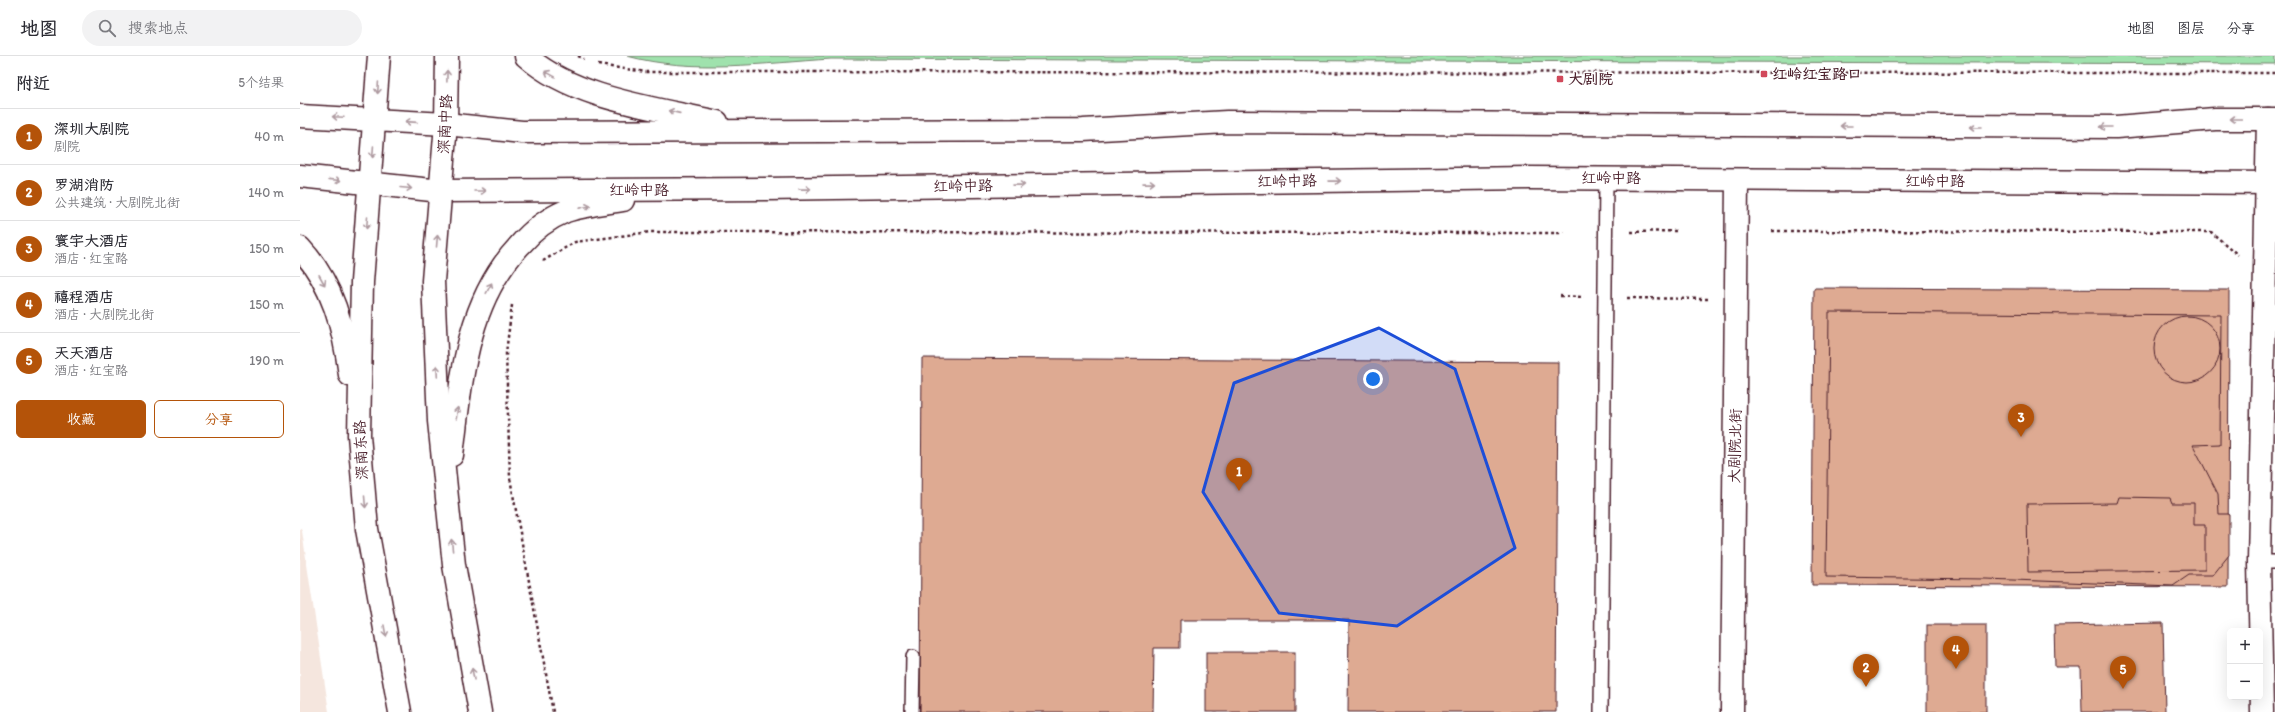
<!DOCTYPE html>
<html lang="zh">
<head>
<meta charset="utf-8">
<style>
  :root { --surface:#fff; --page:#f2f2f3; --text:#2b2b33; --muted:#7c7c81; --line:#e1e1e2; --accent:#b45309 }
  body { margin:0; font-family:Itim,"LXGW WenKai TC",sans-serif; background:var(--page); color:var(--text) }
  .controls { position:absolute; right:12px; bottom:12px; display:grid; overflow:hidden; border-radius:6px; box-shadow:0 4px 16px #0002 }
  .controls button { width:36px; height:36px; display:grid; place-items:center; padding:0; border:0; border-bottom:1px solid var(--line); background:var(--surface); color:var(--text); font:20px sans-serif }
  .you { position:absolute; left:1073px; top:323px; width:14px; height:14px; margin:-10px; border:3px solid #fff; border-radius:50%; background:#1a73e8; box-shadow:0 0 0 6px #1a73e833 }
  .badge { display:grid; place-items:center; width:26px; height:26px; border-radius:50%; background:var(--accent); color:#fff; font-size:13px; font-weight:700 }
  .pin { position:absolute; translate:-50% -33px; filter:drop-shadow(0 1px 2px #0008) }
  .pin::after { content:''; position:absolute; top:21px; width:14px; height:12px; background:inherit; clip-path:polygon(0 0,100% 0,50% 100%) }
  .list { margin:0; padding:0; list-style:none }
  h2 { display:flex; justify-content:space-between; align-items:center; height:52px; margin:0; padding:0 16px; font-size:17px }
  h2 small { font-size:13px; font-weight:400; color:var(--muted) }
  .list li { display:grid; grid-template-columns:26px 1fr auto; gap:12px; align-items:center; box-sizing:border-box; height:56px; padding:0 16px; border-top:1px solid var(--line) }
  .list b { display:block; font-size:15px; white-space:nowrap }
  .list p { margin:0; font-size:13px; white-space:nowrap; color:var(--muted) }
  .list em { font-size:13px; font-style:normal; color:var(--muted) }
  .actions { display:flex; gap:8px; padding:12px 16px }
  .actions a { flex:1; padding:9px 0; border:1px solid var(--accent); border-radius:6px; text-align:center; font-size:14px; color:var(--accent) }
  .actions .main { background:var(--accent); color:#fff }
  .icon { flex:none; width:22px; height:22px; fill:none; stroke:currentColor; stroke-width:2; stroke-linecap:round; stroke-linejoin:round }
  .map { position:relative; flex:none; width:1975px; height:656px; overflow:hidden }
  header { display:flex; align-items:center; gap:24px; box-sizing:border-box; height:56px; padding:0 20px; background:var(--surface); border-bottom:1px solid var(--line) }
  header strong { font-size:19px }
  nav { display:flex; gap:22px; margin-inline-start:auto; font-size:14px }
  .search { width:280px; height:36px; background:var(--page); display:flex; align-items:center; gap:10px; box-sizing:border-box; padding:0 14px; border-radius:22px; color:var(--muted); font-size:15px }
  main { display:flex }
  aside { flex:1; background:var(--surface) }
  .map>svg:first-child { display:block }
  .built { fill:#f5e6de }
  .green { fill:#9fe2ad; stroke:#74806c }
  .building { fill:#deaa92; stroke:#4a1f2b }
  .lines { fill:none; stroke-linecap:round; stroke-linejoin:round }
  .lane-casing { stroke:#4a1f2b; stroke-width:16 }
  .secondary-casing { stroke:#4a1f2b; stroke-width:25 }
  .primary-casing { stroke:#4a1f2b; stroke-width:25 }
  .path { stroke:#4a1f2b; stroke-width:2.5; stroke-dasharray:3 3; stroke-linecap:butt }
  .lane { stroke:#fff; stroke-width:13 }
  .secondary { stroke:#fff; stroke-width:22 }
  .primary { stroke:#fff; stroke-width:22 }
  .oneway { stroke:#ae9aa0 }
  .marked { fill:#1d4ed8; fill-opacity:0.2; stroke:#1d4ed8; stroke-width:3; stroke-linejoin:round }
  .poi-dot { fill:#d1495b; stroke:#fff; stroke-width:1.5 }
  .labels { text-anchor:middle; dominant-baseline:central; stroke-width:3; stroke-linejoin:round; paint-order:stroke }
  .poi-label { font-size:15px; font-weight:bold; fill:#4a1f2b; stroke:#fff; text-anchor:start }
  .street-label { font-size:15px; fill:#4a1f2b; stroke:#fff }
</style>
</head>
<body>
<header>
<strong>地图</strong>
<div class="search"><svg class="icon" aria-label="search" viewBox="0 0 24 24"><circle cx="10" cy="10" r="6"/><path d="M15 15l6 6"/></svg>搜索地点</div>
<nav><a>地图</a><a>图层</a><a>分享</a></nav>
</header>
<main>
<aside>
<h2>附近<small>5个结果</small></h2>
<ul class="list">
<li><span class="badge">1</span><div><b>深圳大剧院</b><p>剧院</p></div><em>40 m</em></li>
<li><span class="badge">2</span><div><b>罗湖消防</b><p>公共建筑 · 大剧院北街</p></div><em>140 m</em></li>
<li><span class="badge">3</span><div><b>寰宇大酒店</b><p>酒店 · 红宝路</p></div><em>150 m</em></li>
<li><span class="badge">4</span><div><b>禧程酒店</b><p>酒店 · 大剧院北街</p></div><em>150 m</em></li>
<li><span class="badge">5</span><div><b>天天酒店</b><p>酒店 · 红宝路</p></div><em>190 m</em></li>
</ul>
<div class="actions"><a class="main">收藏</a><a>分享</a></div>
</aside>
<div class="map">
<svg width="1975" height="656" viewBox="0 0 1975 656">
  <rect width="100%" height="100%" fill="#fff"/>
  <filter id="ink" filterUnits="userSpaceOnUse"><feTurbulence type="fractalNoise" baseFrequency=".025" numOctaves="2"/><feDisplacementMap in="SourceGraphic" scale="8" xChannelSelector="R" yChannelSelector="G"/><feConvolveMatrix kernelMatrix="1 2 1 2 8 2 1 2 1" color-interpolation-filters="sRGB"/></filter>
  <g filter="url(#ink)">
    <!-- built -->
    <path class="built" d="M0 472 2 475 29 656H0Z"/>
    <!-- green -->
    <path class="green" d="M327 0H1975V8L531 3C464 7 393 18 327 0Z"/>
    <!-- building -->
    <g class="building">
      <path d="M1514 232 1929 234 1928 531 1512 529Z"/>
      <path d="M1529 256 1921 259 1920 388 1893 389 1918 438 1919 458H1929V499L1913 519H1889L1873 530 1686 523 1526 521Z"/>
      <circle cx="1887" cy="293" r="33"/>
      <path d="M622 302 1258 306 1256 656H1048L1049 564H880V592H854L853 656H620Z"/>
      <path d="M1819 441 1870 442 1872 447H1894V469H1905V514L1728 516 1727 448 1817 447Z"/>
      <path d="M1863 567 1865 656H1782L1781 611H1755L1754 569Z"/>
      <rect x="1627" y="569" width="59" height="87"/>
      <rect x="906" y="596" width="89" height="60"/>
    </g>
    <g class="lines">
      <!-- lane casing -->
      <g class="lane-casing">
        <g id="lane">
          <path d="M1959 506H1975"/>
          <path d="M612 656 613 601"/>
          <path d="M1301 656 1306 122"/>
        </g>
      </g>
      <!-- secondary casing -->
      <g class="secondary-casing">
        <g id="secondary">
          <path d="M1432 656 1437 124"/>
          <path d="M1962 656 1959 506 1968 63"/>
        </g>
      </g>
      <!-- primary casing -->
      <g class="primary-casing">
        <g id="primary">
          <path d="M79 0 62 226 59 379 67 473 100 656"/>
          <path d="M147 0 146 68 133 225 139 365 154 509 180 656"/>
          <path d="M226 0C274 43 356 52 417 66"/>
          <path d="M0 60 146 68 222 76 783 74 927 66 1816 71 1915 63H1975"/>
          <path d="M0 120 141 135 466 133 1229 122 1975 127"/>
          <path d="M0 192C33 227 44 273 50 319"/>
          <path d="M152 399C161 325 166 246 220 189 232 175 249 162 266 155 284 149 305 147 323 144"/>
        </g>
      </g>
      <!-- path -->
      <g class="path">
        <path d="M278 0 284 3"/>
        <path d="M298 9 346 16 1975 17"/>
        <path d="M1472 175 1911 176 1938 199"/>
        <path d="M1331 176 1376 175"/>
        <path d="M243 205 275 186 350 176 1264 177"/>
        <path d="M1260 240 1284 241"/>
        <path d="M1327 242 1408 243"/>
        <path d="M212 249 206 297 210 422 253 656"/>
      </g>
      <!-- lane -->
      <use href="#lane" class="lane"/>
      <!-- secondary -->
      <use href="#secondary" class="secondary"/>
      <!-- primary -->
      <use href="#primary" class="primary"/>
    </g>
    <!-- one-way arrows -->
    <defs><path id="oneway-shaft" d="M-6 0H5M1.5-3L5.5 0L1.5 3" fill="none" stroke-width="1.6" stroke-linecap="round" stroke-linejoin="round"/></defs>
    <g class="oneway">
      <use href="#oneway-shaft" transform="translate(250 18) rotate(-151)"/>
      <use href="#oneway-shaft" transform="translate(147 20) rotate(-89)"/>
      <use href="#oneway-shaft" transform="translate(78 32) rotate(94)"/>
      <use href="#oneway-shaft" transform="translate(374 56) rotate(-167)"/>
      <use href="#oneway-shaft" transform="translate(38 61) rotate(-177)"/>
      <use href="#oneway-shaft" transform="translate(1936 63) rotate(180)"/>
      <use href="#oneway-shaft" transform="translate(111 66) rotate(-176)"/>
      <use href="#oneway-shaft" transform="translate(1546 70) rotate(-180)"/>
      <use href="#oneway-shaft" transform="translate(1676 71) rotate(-180)"/>
      <use href="#oneway-shaft" transform="translate(1806 71) rotate(-180)"/>
      <use href="#oneway-shaft" transform="translate(73 96) rotate(94)"/>
      <use href="#oneway-shaft" transform="translate(35 124) rotate(6)"/>
      <use href="#oneway-shaft" transform="translate(1035 125) rotate(-1)"/>
      <use href="#oneway-shaft" transform="translate(849 127) rotate(-1)"/>
      <use href="#oneway-shaft" transform="translate(719 129) rotate(-1)"/>
      <use href="#oneway-shaft" transform="translate(106 132) rotate(5)"/>
      <use href="#oneway-shaft" transform="translate(505 133) rotate(-1)"/>
      <use href="#oneway-shaft" transform="translate(180 135)"/>
      <use href="#oneway-shaft" transform="translate(285 151) rotate(-12)"/>
      <use href="#oneway-shaft" transform="translate(67 167) rotate(95)"/>
      <use href="#oneway-shaft" transform="translate(137 185) rotate(-85)"/>
      <use href="#oneway-shaft" transform="translate(22 224) rotate(61)"/>
      <use href="#oneway-shaft" transform="translate(189 232) rotate(-62)"/>
      <use href="#oneway-shaft" transform="translate(137 315) rotate(-93)"/>
      <use href="#oneway-shaft" transform="translate(157 357) rotate(-83)"/>
      <use href="#oneway-shaft" transform="translate(65 446) rotate(85)"/>
      <use href="#oneway-shaft" transform="translate(152 489) rotate(-96)"/>
      <use href="#oneway-shaft" transform="translate(85 575) rotate(80)"/>
      <use href="#oneway-shaft" transform="translate(173 618) rotate(-100)"/>
    </g>
  </g>
  <!-- marked area -->
  <path class="marked" d="M1079 272 1155 313 1215 492 1097 570 979 557 903 436 934 327Z"/>
  <!-- markers -->
  <g class="poi-dot">
    <rect x="1460" y="14" width="8" height="8" rx="2"/>
    <rect x="1256" y="19" width="8" height="8" rx="2"/>
  </g>
  <g class="labels">
    <!-- poi labels -->
    <g class="poi-label">
      <text x="1472" y="18">红岭红宝路口</text>
      <text x="1268" y="23">大剧院</text>
    </g>
    <!-- street labels -->
    <g class="street-label">
      <text transform="translate(145 68) rotate(-87)">深南中路</text>
      <text x="1311" y="122">红岭中路</text>
      <text transform="translate(987 125) rotate(-1)">红岭中路</text>
      <text x="1635" y="125">红岭中路</text>
      <text transform="translate(663 130) rotate(-1)">红岭中路</text>
      <text x="339" y="134">红岭中路</text>
      <text transform="translate(1435 390) rotate(-89)">大剧院北街</text>
      <text transform="translate(61 394) rotate(-93)">深南东路</text>
    </g>
  </g>
</svg>
<div class="controls">
<button>+</button>
<button>−</button>
</div>
<div class="you"></div>
<div class="pin badge" style="left:939px;top:435px">1</div>
<div class="pin badge" style="left:1566px;top:631px">2</div>
<div class="pin badge" style="left:1721px;top:381px">3</div>
<div class="pin badge" style="left:1656px;top:613px">4</div>
<div class="pin badge" style="left:1823px;top:633px">5</div>
</div>
</main>
</body>
</html>
